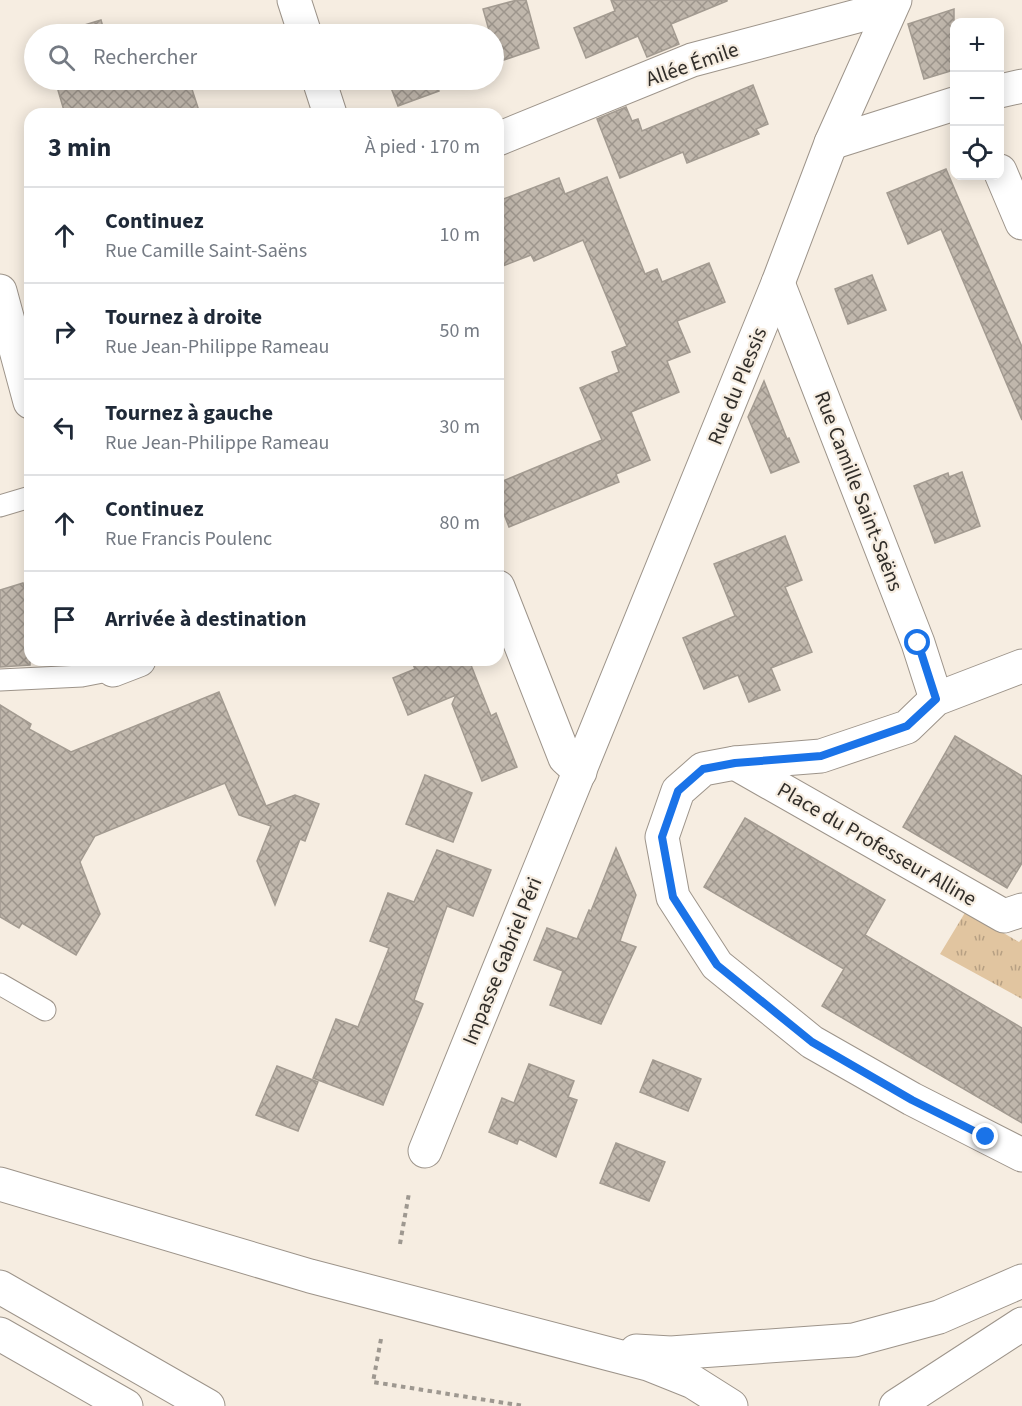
<!DOCTYPE html>
<html lang="fr">
<head>
<meta charset="utf-8">
<style>
  :root { --surface:#fff; --page:#f6f6f7; --text:#1f2937; --muted:#747a83; --line:#e0e1e3 }
  body { margin:0; font-family:"Source Sans 3",sans-serif; background:var(--page); color:var(--text) }
  .controls { position:absolute; right:18px; top:18px; display:grid; overflow:hidden; border-radius:12px; box-shadow:0 3px 15px #0003 }
  .controls button { width:54px; height:54px; display:grid; place-items:center; padding:0; border:0; border-bottom:2px solid var(--line); background:var(--surface); color:var(--text); font:30px sans-serif }
  .stop { position:absolute; width:18px; height:18px; margin:-14px; border:4px solid #1a73e8; border-radius:50%; background:#fff }
  .stop.end { background:#1a73e8; border-color:#fff; box-shadow:0 2px 6px #0008 }
  .list { margin:0; padding:0; list-style:none }
  h2 { display:flex; justify-content:space-between; align-items:center; height:78px; margin:0; padding:0 24px; font-size:26px }
  h2 small { font-size:20px; font-weight:400; color:var(--muted) }
  .list li { display:grid; grid-template-columns:39px 1fr auto; gap:18px; align-items:center; box-sizing:border-box; height:96px; padding:0 24px; border-top:2px solid var(--line) }
  .list b { display:block; font-size:22px; white-space:nowrap }
  .list p { margin:0; font-size:20px; white-space:nowrap; color:var(--muted) }
  .list em { font-size:20px; font-style:normal; color:var(--muted) }
  .icon { flex:none; width:33px; height:33px; fill:none; stroke:currentColor; stroke-width:2; stroke-linecap:round; stroke-linejoin:round }
  .map { position:relative; flex:none; width:1022px; height:1406px; overflow:hidden }
  .search { position:absolute; background:var(--surface); box-shadow:0 3px 15px #0003; left:24px; top:24px; width:480px; height:66px; display:flex; align-items:center; gap:15px; box-sizing:border-box; padding:0 21px; border-radius:33px; color:var(--muted); font-size:22px }
  .panel { position:absolute; background:var(--surface); box-shadow:0 3px 15px #0003; left:24px; top:108px; width:480px; height:558px; border-radius:18px }
  .map>svg:first-child { display:block }
  .grass { fill:url(#grass-tufts) }
  .building { fill:url(#building-cross-hatch); stroke:#a39b91; stroke-width:1.5 }
  .lines { fill:none; stroke-linecap:round; stroke-linejoin:round }
  .lane-casing { stroke:#9d948a; stroke-width:23 }
  .street-casing { stroke:#9d948a; stroke-width:35 }
  .secondary-casing { stroke:#9d948a; stroke-width:35 }
  .highway-casing { stroke:#9d948a; stroke-width:35 }
  .path { stroke:#9e9890; stroke-width:4; stroke-dasharray:4.5 4.5; stroke-linecap:butt }
  .lane { stroke:#fff; stroke-width:21 }
  .street { stroke:#fff; stroke-width:33 }
  .secondary { stroke:#fff; stroke-width:33 }
  .highway { stroke:#fff; stroke-width:33 }
  .route { stroke:#1a73e8; stroke-width:8 }
  .labels { text-anchor:middle; dominant-baseline:central; stroke-width:4.5; stroke-linejoin:round; paint-order:stroke }
  .street-label { font-size:21px; fill:#312e2a; stroke:#f6ede1 }
</style>
</head>
<body>
<div class="map">
<svg width="1022" height="1406" viewBox="0 0 1022 1406">
  <defs>
    <pattern id="grass-tufts" width="24" height="20" patternUnits="userSpaceOnUse" patternTransform="scale(1.5)"><rect width="24" height="20" fill="#e1c5a0"/><path d="M3 7l-1-3M5 7V3M7 7l1-3M15 17l-1-3M17 17v-4M19 17l1-3" fill="none" stroke="#b7a083"/></pattern>
    <pattern id="building-cross-hatch" width="8" height="8" patternUnits="userSpaceOnUse" patternTransform="scale(1.5)"><rect width="8" height="8" fill="#c0b7ac"/><path d="M0 0l8 8M0 8l8-8" fill="none" stroke="#9d958c"/></pattern>
  </defs>
  <rect width="100%" height="100%" fill="#f6ede1"/>
  <!-- grass -->
  <path class="grass" d="M966 911 1019 942 1022 939V999L940 954Z"/>
  <!-- building -->
  <g class="building">
    <path d="M517 0H526L539 48 498 62 494 34H490L483 9Z"/>
    <path d="M611 0H727V1L671 24 679 44 647 57 638 36 586 58 574 28 615 11Z"/>
    <path d="M954 9V70L924 79 908 24Z"/>
    <path d="M101 20 105 34H55Z"/>
    <path d="M55 80H189L200 114H65Z"/>
    <path d="M388 80H444L436 82 439 91 398 106Z"/>
    <path d="M753 85 768 124 756 129 759 134 687 163 683 152 620 178 597 119 626 107 632 121 638 119 642 131Z"/>
    <path d="M946 169 1022 347V420L941 229 908 244 887 193Z"/>
    <path d="M607 177 645 274 657 269 662 282 709 263 725 302 677 321 690 352 667 361 679 392 631 412 650 460 616 474 619 482 509 527 498 499V483L602 440 580 388 619 372 612 352 627 346 583 240 534 261 531 255 498 268V201L559 178 565 194Z"/>
    <path d="M872 275 886 310 848 324 835 289Z"/>
    <path d="M764 381 787 439 789 438 799 462 771 473 748 417Z"/>
    <path d="M962 472 980 526 935 543 914 486 948 473 949 477Z"/>
    <path d="M785 536 802 580 785 587 812 652 771 668 780 690 749 702 738 675 704 689 683 638 735 616 714 564Z"/>
    <path d="M23 583 30 608V665L0 667V590Z"/>
    <path d="M411 660H469L491 716 496 713 517 767 482 781 452 704 456 695 408 715 393 678 415 669Z"/>
    <path d="M219 692 266 806 295 795 319 804 305 841 300 839 275 905 257 861 271 826 239 815 225 783 95 836 80 862 100 914 76 955 22 923 19 928 0 917V705L31 724 29 729 71 752Z"/>
    <path d="M955 736 1022 776V863L1007 888 903 827Z"/>
    <path d="M425 775 472 793 453 842 406 824Z"/>
    <path d="M745 818 885 900 865 935 1022 1028V1123L822 1006 844 969 704 887Z"/>
    <path d="M616 848 636 895 620 941 636 947 601 1024 550 1005 563 971 534 960 547 928 577 939 589 910 591 911Z"/>
    <path d="M437 850 491 870 473 916 447 906 414 1000 423 1004 383 1105 313 1078 336 1019 358 1027 389 948 370 941 388 893 414 902Z"/>
    <path d="M653 1060 701 1079 688 1111 640 1092Z"/>
    <path d="M529 1064 574 1081 568 1097 577 1100 556 1157 519 1139 517 1144 489 1132 502 1098 514 1103Z"/>
    <path d="M277 1066 318 1082 298 1131 256 1115Z"/>
    <path d="M616 1143 665 1162 649 1201 600 1183Z"/>
  </g>
  <g class="lines">
    <!-- lane casing -->
    <g class="lane-casing">
      <g id="lane">
        <path d="M0 506 30 497"/>
        <path d="M0 680 82 676 113 670"/>
        <path d="M0 984 45 1010"/>
      </g>
    </g>
    <!-- street casing -->
    <g class="street-casing">
      <g id="street">
        <path d="M294 0 305 34"/>
        <path d="M319 80 330 114"/>
        <path d="M1000 91 1022 86"/>
        <path d="M498 139 692 60 891 7"/>
        <path d="M831 143 954 104"/>
        <path d="M1000 171 1022 223"/>
        <path d="M778 283 918 643 936 699"/>
        <path d="M0 291 30 402"/>
        <path d="M498 587 565 758 580 772"/>
        <path d="M110 660 113 670 139 660"/>
        <path d="M1022 666 936 699 907 727 821 756 735 763 703 769 678 791 662 837 673 897 717 965 812 1042 912 1099 1022 1155"/>
        <path d="M735 763 1004 916 1022 910"/>
        <path d="M425 1151 778 283 831 143 895 0"/>
      </g>
    </g>
    <!-- secondary casing -->
    <g class="secondary-casing">
      <path id="secondary" d="M896 1406 1022 1324"/>
    </g>
    <!-- highway casing -->
    <g class="highway-casing">
      <g id="highway">
        <path d="M0 1184 310 1276 648 1364 693 1382 731 1406"/>
        <path d="M0 1287 208 1406"/>
        <path d="M0 1334 126 1406"/>
        <path d="M636 1351 671 1353 854 1340 939 1317 1022 1281"/>
      </g>
    </g>
    <!-- path -->
    <g class="path">
      <path d="M400 1244 409 1193"/>
      <path d="M381 1339 373 1382 524 1406"/>
    </g>
    <!-- lane -->
    <use href="#lane" class="lane"/>
    <!-- street -->
    <use href="#street" class="street"/>
    <!-- secondary -->
    <use href="#secondary" class="secondary"/>
    <!-- highway -->
    <use href="#highway" class="highway"/>
  </g>
  <g class="lines">
    <!-- route -->
    <path class="route" d="M918 643 936 699 907 726 821 756 735 763 703 769 678 791 662 837 673 897 717 965 812 1042 912 1100 986 1137"/>
  </g>
  <g class="labels">
    <!-- street labels -->
    <g class="street-label">
      <text transform="translate(692 64) rotate(-19)">Allée Émile</text>
      <text transform="translate(737 386) rotate(-68)">Rue du Plessis</text>
      <text transform="translate(859 491) rotate(69)">Rue Camille Saint-Saëns</text>
      <text transform="translate(877 844) rotate(30)">Place du Professeur Alline</text>
      <text transform="translate(502 961) rotate(-68)">Impasse Gabriel Péri</text>
    </g>
  </g>
</svg>
<div class="controls">
<button>+</button>
<button>−</button>
<button><svg class="icon" aria-label="locate" viewBox="0 0 24 24"><circle cx="12" cy="12" r="6"/><path d="M12 2v4M12 18v4M2 12h4M18 12h4"/></svg></button>
</div>
<div class="stop" style="left:918px;top:643px"></div>
<div class="stop end" style="left:986px;top:1137px"></div>
<div class="search"><svg class="icon" aria-label="search" viewBox="0 0 24 24"><circle cx="10" cy="10" r="6"/><path d="M15 15l6 6"/></svg>Rechercher</div>
<section class="panel">
<h2>3 min<small>À pied · 170 m</small></h2>
<ul class="list">
<li><svg class="icon" aria-label="ahead" viewBox="0 0 24 24"><path d="M12 20V5M6 11l6-6 6 6"/></svg><div><b>Continuez</b><p>Rue Camille Saint-Saëns</p></div><em>10 m</em></li>
<li><svg class="icon" aria-label="right" viewBox="0 0 24 24"><path d="M7 20v-9h11M14 6l5 5-5 5"/></svg><div><b>Tournez à droite</b><p>Rue Jean-Philippe Rameau</p></div><em>50 m</em></li>
<li><svg class="icon" aria-label="left" viewBox="0 0 24 24"><path d="M17 20v-9H6M10 6l-5 5 5 5"/></svg><div><b>Tournez à gauche</b><p>Rue Jean-Philippe Rameau</p></div><em>30 m</em></li>
<li><svg class="icon" aria-label="ahead" viewBox="0 0 24 24"><path d="M12 20V5M6 11l6-6 6 6"/></svg><div><b>Continuez</b><p>Rue Francis Poulenc</p></div><em>80 m</em></li>
<li><svg class="icon" aria-label="arrive" viewBox="0 0 24 24"><path d="M6 21V4h12l-3 4 3 4H6"/></svg><div><b>Arrivée à destination</b></div></li>
</ul>
</section>
</div>
</body>
</html>
